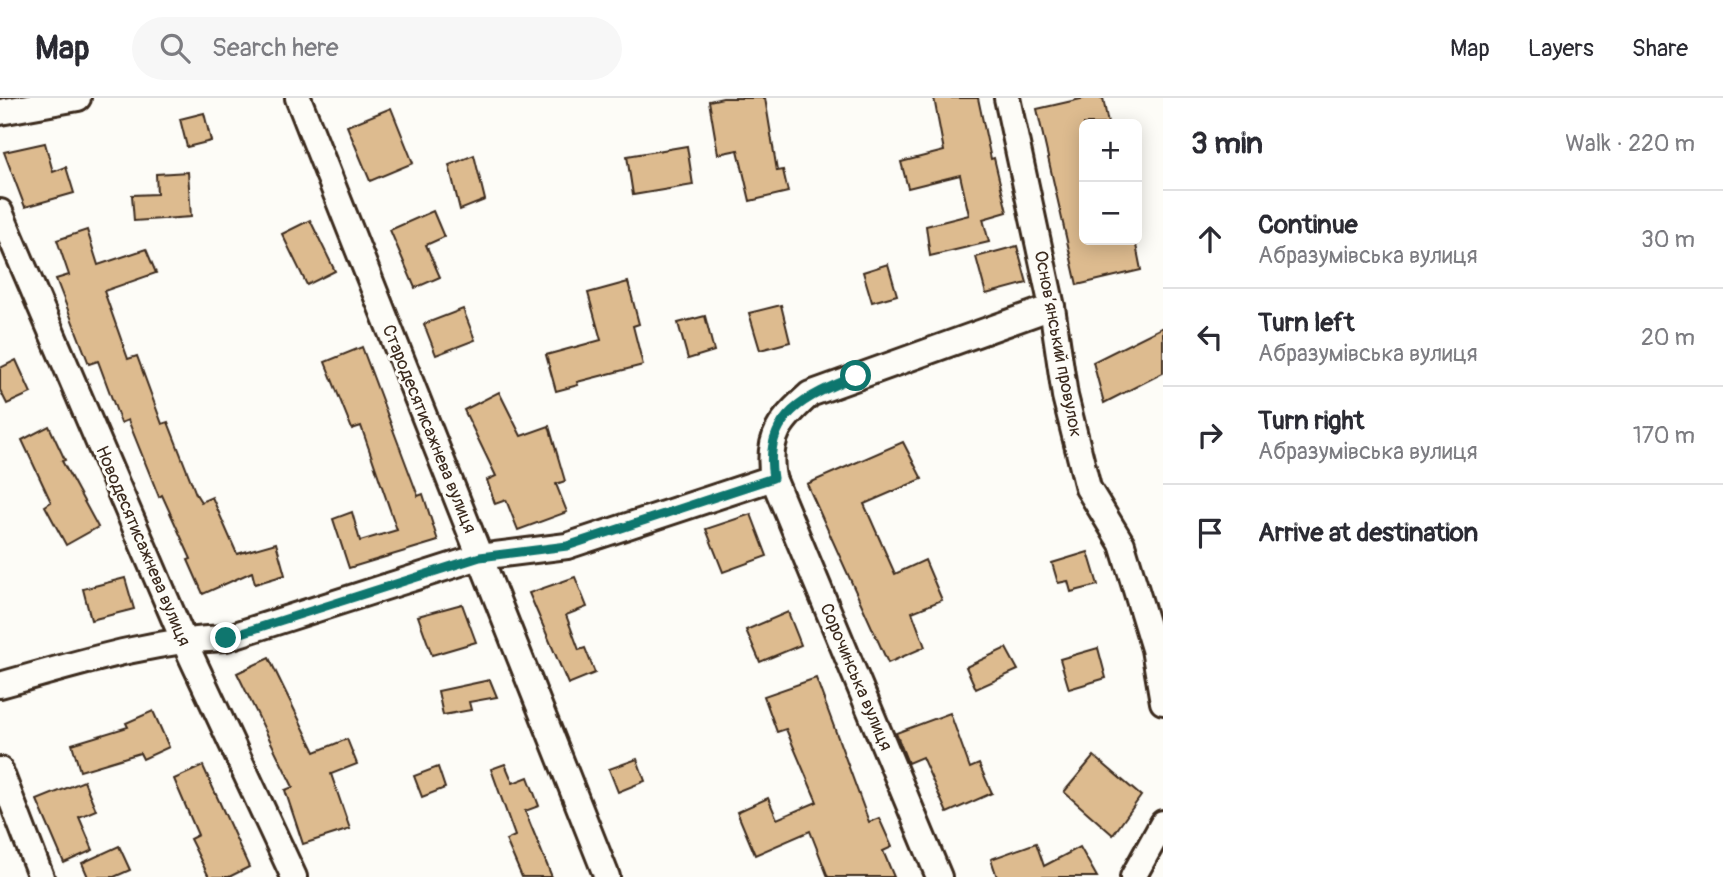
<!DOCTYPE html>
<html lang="en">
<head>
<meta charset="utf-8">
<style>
  :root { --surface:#fff; --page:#f7f7f7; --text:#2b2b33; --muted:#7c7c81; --line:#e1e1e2 }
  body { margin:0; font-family:Pangolin,sans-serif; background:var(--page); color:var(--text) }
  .controls { position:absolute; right:21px; top:21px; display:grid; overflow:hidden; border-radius:10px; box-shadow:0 4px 18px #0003 }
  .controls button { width:63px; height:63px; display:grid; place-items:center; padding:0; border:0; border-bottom:2px solid var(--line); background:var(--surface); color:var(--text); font:35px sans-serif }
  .stop { position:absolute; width:21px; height:21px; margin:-16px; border:5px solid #0f766e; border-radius:50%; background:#fff }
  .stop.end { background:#0f766e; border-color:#fff; box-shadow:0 2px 7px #0008 }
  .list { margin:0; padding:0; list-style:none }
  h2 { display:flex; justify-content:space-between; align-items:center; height:91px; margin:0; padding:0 28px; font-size:30px }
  h2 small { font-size:23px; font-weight:400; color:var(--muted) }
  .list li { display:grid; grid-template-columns:46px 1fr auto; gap:21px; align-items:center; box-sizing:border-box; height:98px; padding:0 28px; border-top:2px solid var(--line) }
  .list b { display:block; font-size:26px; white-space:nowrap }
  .list p { margin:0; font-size:23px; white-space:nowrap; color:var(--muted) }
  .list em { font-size:23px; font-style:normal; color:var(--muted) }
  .icon { flex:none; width:38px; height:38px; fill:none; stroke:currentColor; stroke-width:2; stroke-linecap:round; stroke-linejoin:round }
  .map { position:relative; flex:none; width:1163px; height:779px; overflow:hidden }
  header { display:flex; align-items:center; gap:42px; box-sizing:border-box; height:98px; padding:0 35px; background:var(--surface); border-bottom:2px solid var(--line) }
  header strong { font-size:33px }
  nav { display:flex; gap:38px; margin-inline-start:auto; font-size:24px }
  .search { width:490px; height:63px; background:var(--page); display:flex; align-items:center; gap:18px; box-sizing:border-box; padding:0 24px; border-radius:38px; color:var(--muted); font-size:26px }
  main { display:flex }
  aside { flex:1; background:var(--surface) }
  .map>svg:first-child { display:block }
  .building { fill:#ddbb8f; stroke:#3b2a1e; stroke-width:2 }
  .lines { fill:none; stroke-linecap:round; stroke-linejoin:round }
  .minor-casing { stroke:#3b2a1e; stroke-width:30 }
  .minor { stroke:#fdfcf7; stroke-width:24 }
  .route { stroke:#0f766e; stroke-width:9 }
  .labels { text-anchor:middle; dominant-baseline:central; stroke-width:6; stroke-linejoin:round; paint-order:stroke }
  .street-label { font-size:18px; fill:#3b2a1e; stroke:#fdfcf7 }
</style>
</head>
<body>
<header>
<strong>Map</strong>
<div class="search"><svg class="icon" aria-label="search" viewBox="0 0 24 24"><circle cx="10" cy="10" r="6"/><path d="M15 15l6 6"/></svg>Search here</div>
<nav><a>Map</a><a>Layers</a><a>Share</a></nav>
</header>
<main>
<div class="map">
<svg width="1163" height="779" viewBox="0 0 1163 779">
  <rect width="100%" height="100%" fill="#fdfcf7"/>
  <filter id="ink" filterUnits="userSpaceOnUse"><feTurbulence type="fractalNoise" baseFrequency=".0143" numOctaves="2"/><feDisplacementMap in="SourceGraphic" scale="14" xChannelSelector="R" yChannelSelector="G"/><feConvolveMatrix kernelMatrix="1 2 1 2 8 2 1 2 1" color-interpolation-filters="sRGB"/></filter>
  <g filter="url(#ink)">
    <!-- building -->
    <g class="building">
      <path d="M723 0H765L777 73 783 72 788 94 750 103 738 52 718 56 709 3Z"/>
      <path d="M934 0H978L991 61 994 60 1007 114 983 121 989 144 930 158 926 128 969 117 960 77 908 90 901 64 944 53Z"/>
      <path d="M1085 0H1103L1108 26H1084V142H1135L1141 172 1077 187 1037 11Z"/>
      <path d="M391 10 413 65 370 83 347 28Z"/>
      <path d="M204 15 211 43 187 49 180 21Z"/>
      <path d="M45 45 53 74 66 69 74 95 25 109 4 54Z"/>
      <path d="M687 48 693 87 633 97 627 58Z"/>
      <path d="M474 57 485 102 460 112 449 67Z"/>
      <path d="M188 74 191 119 134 123 132 97 157 96 156 76Z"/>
      <path d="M433 113 444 139 426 147 440 179 415 190 390 132Z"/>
      <path d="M310 122 335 173 307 187 282 136Z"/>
      <path d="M87 132 98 167 146 151 156 175 104 193 128 261 137 258 162 326 168 324 196 396 201 404 212 399 237 456 276 445 285 477 255 486 252 474 203 496 188 462 191 461 162 397 159 399 128 322 121 325 98 263 89 266 56 181 69 177 57 142Z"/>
      <path d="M1017 148 1027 185 986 196 976 159Z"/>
      <path d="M888 166 897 197 872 204 863 174Z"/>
      <path d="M628 184 639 226 633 228 643 267 577 284 578 287 556 293 546 257 601 242 588 195Z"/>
      <path d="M781 207 790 244 760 252 749 215Z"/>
      <path d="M463 211 475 242 436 257 424 226Z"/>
      <path d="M705 218 714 253 688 261 678 225Z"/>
      <path d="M1163 229V275L1104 305 1093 264Z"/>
      <path d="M362 249 418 398 423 396 438 443 349 470 333 421 352 414 360 443 397 432 361 328 352 331 325 264Z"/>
      <path d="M16 262 31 295 7 306 0 292V270Z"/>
      <path d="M499 294 521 338 549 328 565 383 556 386 567 414 518 432 506 402 495 406 487 382 496 378 464 312Z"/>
      <path d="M49 328 65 362 62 363 98 429 66 447 45 408 51 404 22 342Z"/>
      <path d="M903 344 922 381 864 406 895 476 925 462 942 502 912 514 925 549 888 565 807 386Z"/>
      <path d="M751 416 767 458 723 474 706 431Z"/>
      <path d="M1088 454 1098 487 1071 494 1068 483 1058 485 1052 465Z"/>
      <path d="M575 479 587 509 566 517 579 552 585 550 595 575 568 586 529 495Z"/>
      <path d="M125 480 134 511 91 522 83 491Z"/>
      <path d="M462 506 476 544 432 557 418 518Z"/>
      <path d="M788 514 801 547 760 564 746 532Z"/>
      <path d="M1006 550 1018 572 976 591 966 569Z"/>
      <path d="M1098 550 1106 580 1069 591 1060 561Z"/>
      <path d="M269 560 315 654 347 641 357 666 331 676 350 731 303 746 285 692 293 689 237 575Z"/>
      <path d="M816 580 869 724 879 720 892 749 883 753 894 779H828L810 733 755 757 737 714 768 700 777 721 817 704 786 631 777 634 764 598Z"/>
      <path d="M490 582 497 599 469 604 471 612 443 617 438 593Z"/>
      <path d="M153 613 169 649 143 661 140 655 80 673 72 646 128 629 126 625Z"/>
      <path d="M950 615 970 670 979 666 992 695 947 715 922 659 908 665 896 635Z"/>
      <path d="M1094 658 1141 698 1113 737 1064 694Z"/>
      <path d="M637 661 645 683 618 694 609 671Z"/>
      <path d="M505 666 513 685 528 679 539 708 525 713 552 779H522L506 742 515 738 491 671Z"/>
      <path d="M203 668 249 769 229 779H209L190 741 198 737 174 681Z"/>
      <path d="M438 669 445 690 422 699 414 678Z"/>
      <path d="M84 683 96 712 79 719 93 752 64 765 37 702Z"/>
      <path d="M1036 745 1044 768 1080 749 1097 779H997L991 761Z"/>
      <path d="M119 748 130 772 114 779H88L82 765Z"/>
    </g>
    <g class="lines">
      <!-- minor casing -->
      <g class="minor-casing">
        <g id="minor">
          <path d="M298 0 607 779"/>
          <path d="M1007 0 1052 209 1065 298 1088 390 1122 446 1154 551 1163 604"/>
          <path d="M0 14 78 0"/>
          <path d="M0 114 183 541 294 779"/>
          <path d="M773 380 939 779"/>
          <path d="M0 587C74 567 148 542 226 540L479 459 567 448 773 380C766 338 781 322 810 296L1052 209"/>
          <path d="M0 672 41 779"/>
          <path d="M1133 779 1163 725"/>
        </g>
      </g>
      <!-- minor -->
      <use href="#minor" class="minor"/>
    </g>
  </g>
  <g class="lines" filter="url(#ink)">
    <!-- route -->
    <path class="route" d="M226 540 480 459 567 448 773 380C762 317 807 298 856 278"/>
  </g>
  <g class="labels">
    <!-- street labels -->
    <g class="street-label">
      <text transform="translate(1058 246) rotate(79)">Основ’янський провулок</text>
      <text transform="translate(429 331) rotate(68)">Стародесятисажнева вулиця</text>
      <text transform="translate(143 448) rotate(67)">Новодесятисажнева вулиця</text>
      <text transform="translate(856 579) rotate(67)">Сорочинська вулиця</text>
    </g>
  </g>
</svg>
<div class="controls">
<button>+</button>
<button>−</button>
</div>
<div class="stop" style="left:856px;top:278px"></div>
<div class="stop end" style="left:226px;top:540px"></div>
</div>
<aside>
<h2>3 min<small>Walk · 220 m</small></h2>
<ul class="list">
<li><svg class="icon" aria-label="ahead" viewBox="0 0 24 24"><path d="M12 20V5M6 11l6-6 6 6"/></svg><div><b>Continue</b><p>Абразумівська вулиця</p></div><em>30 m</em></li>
<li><svg class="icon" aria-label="left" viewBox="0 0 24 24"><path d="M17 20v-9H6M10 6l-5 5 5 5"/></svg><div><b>Turn left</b><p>Абразумівська вулиця</p></div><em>20 m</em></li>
<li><svg class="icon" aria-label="right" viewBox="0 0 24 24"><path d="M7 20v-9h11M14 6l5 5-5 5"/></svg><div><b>Turn right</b><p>Абразумівська вулиця</p></div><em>170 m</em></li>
<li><svg class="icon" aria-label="arrive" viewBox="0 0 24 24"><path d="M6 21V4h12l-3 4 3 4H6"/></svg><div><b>Arrive at destination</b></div></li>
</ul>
</aside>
</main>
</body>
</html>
